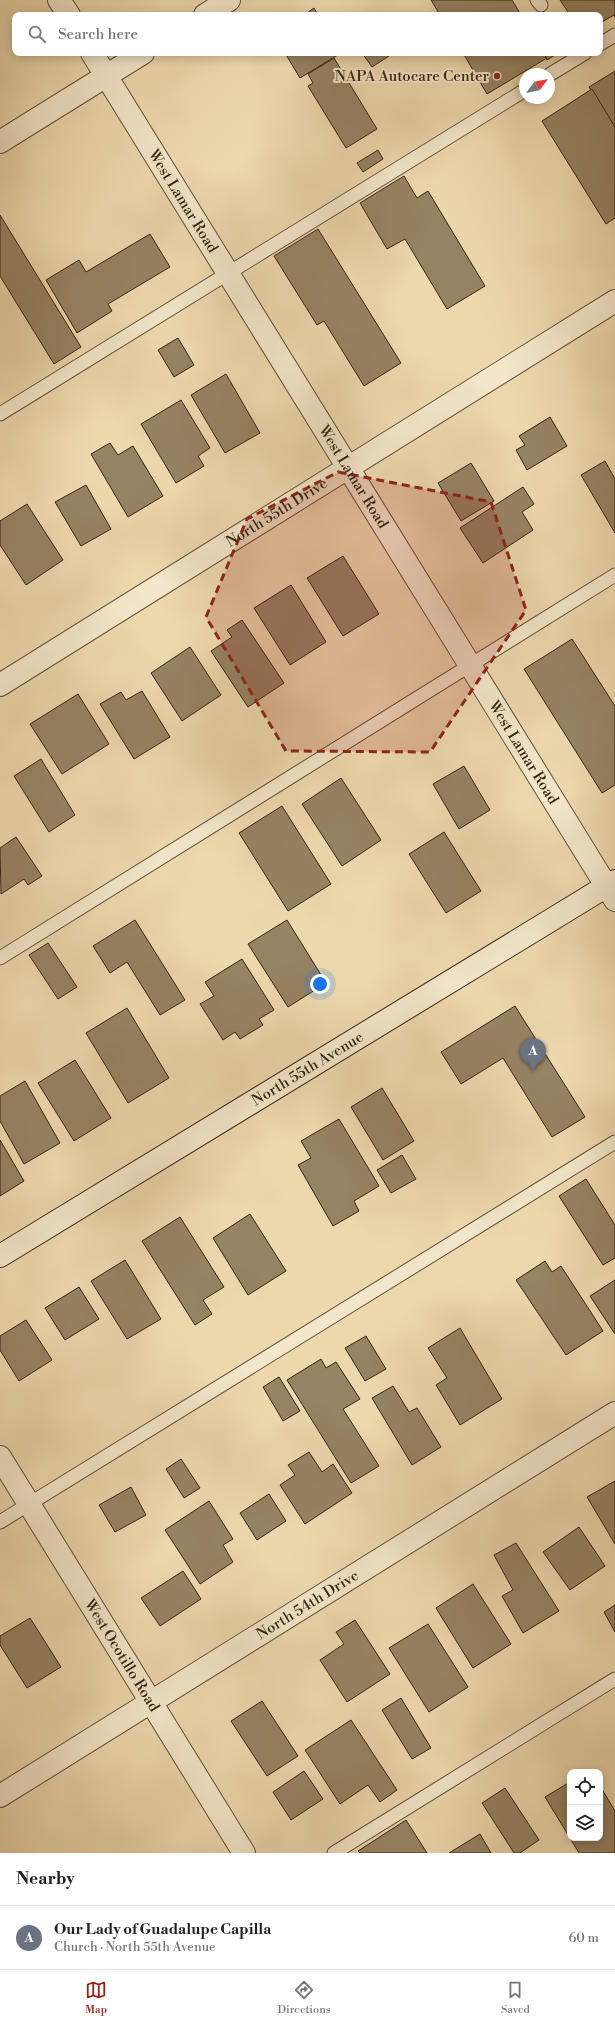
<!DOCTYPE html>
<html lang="en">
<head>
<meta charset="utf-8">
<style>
  :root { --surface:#fff; --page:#f6f6f6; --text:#222; --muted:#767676; --line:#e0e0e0; --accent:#8f2418 }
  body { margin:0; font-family:"Libre Bodoni",serif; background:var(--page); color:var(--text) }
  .controls { position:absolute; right:12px; bottom:12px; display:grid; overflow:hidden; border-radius:8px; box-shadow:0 2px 10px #0003 }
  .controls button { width:36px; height:36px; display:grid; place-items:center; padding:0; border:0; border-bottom:1px solid var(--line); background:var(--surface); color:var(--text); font:20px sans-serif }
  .compass { position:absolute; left:519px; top:68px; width:36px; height:36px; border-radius:50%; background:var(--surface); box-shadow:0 2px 10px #0003; rotate:58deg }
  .you { position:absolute; left:320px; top:984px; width:14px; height:14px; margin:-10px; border:3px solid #fff; border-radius:50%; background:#1a73e8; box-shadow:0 0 0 6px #1a73e833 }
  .badge { display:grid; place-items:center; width:26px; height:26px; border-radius:50%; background:var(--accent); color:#fff; font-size:13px; font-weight:700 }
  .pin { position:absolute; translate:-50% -33px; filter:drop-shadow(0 1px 2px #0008) }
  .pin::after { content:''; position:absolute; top:21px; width:14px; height:12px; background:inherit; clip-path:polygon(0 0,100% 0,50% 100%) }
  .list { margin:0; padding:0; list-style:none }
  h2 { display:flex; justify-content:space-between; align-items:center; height:52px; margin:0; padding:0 16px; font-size:17px }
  h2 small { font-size:13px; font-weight:400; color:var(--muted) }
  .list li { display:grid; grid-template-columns:26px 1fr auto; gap:12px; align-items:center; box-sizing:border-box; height:64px; padding:0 16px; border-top:1px solid var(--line) }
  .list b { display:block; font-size:15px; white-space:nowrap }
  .list p { margin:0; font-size:13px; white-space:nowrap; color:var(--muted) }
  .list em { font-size:13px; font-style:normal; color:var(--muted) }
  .icon { flex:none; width:22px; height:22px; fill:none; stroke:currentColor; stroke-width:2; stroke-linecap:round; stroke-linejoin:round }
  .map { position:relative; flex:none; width:615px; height:1853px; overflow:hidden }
  .search { position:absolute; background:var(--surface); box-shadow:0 2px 10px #0003; left:12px; right:12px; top:12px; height:44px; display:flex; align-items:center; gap:10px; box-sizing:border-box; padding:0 14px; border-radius:8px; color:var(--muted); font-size:15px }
  .sheet { height:116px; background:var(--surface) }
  nav { display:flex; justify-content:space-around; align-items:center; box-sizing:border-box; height:56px; border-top:1px solid var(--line); background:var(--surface); font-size:11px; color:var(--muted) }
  nav a { display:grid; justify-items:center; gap:2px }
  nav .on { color:var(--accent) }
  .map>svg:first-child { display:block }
  .building { fill:#968363; stroke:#372611 }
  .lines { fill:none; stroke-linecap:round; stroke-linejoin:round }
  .lane-casing { stroke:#645238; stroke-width:15 }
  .street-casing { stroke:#645238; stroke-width:24 }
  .secondary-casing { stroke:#372611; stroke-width:24 }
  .lane { stroke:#f3e6ca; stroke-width:13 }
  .street { stroke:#f3e6ca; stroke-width:22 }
  .secondary { stroke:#f3e6ca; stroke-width:22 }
  .marked { fill:#8f2418; fill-opacity:0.2; stroke:#8f2418; stroke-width:3; stroke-dasharray:8 5; stroke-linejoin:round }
  .poi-dot { fill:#8f2418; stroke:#f3e6ca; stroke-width:1.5 }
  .labels { text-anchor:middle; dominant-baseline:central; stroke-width:4; stroke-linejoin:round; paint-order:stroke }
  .poi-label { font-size:15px; fill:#372611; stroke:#f3e6ca; text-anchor:end }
  .street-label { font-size:15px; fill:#372611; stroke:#f3e6ca }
</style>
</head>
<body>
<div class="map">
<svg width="615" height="1853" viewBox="0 0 615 1853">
  <rect width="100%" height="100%" fill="#edd8ae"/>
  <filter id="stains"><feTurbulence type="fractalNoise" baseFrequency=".005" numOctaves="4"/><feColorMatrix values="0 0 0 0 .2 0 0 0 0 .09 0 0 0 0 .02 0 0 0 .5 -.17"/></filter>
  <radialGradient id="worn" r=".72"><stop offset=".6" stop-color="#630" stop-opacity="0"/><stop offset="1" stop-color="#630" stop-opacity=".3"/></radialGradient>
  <!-- building -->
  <g class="building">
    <path d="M431 0H512L521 15H440Z"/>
    <path d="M560 0H615V17L614 15 600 23V15H570Z"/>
    <path d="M314 8 318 15H304Z"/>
    <path d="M285 53H341L300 78Z"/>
    <path d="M362 53H387L389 56 372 67Z"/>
    <path d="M463 53H544L547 58 487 94Z"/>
    <path d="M544 53H558L547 60Z"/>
    <path d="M334 58 377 129 346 148 308 86 313 83 308 74Z"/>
    <path d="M615 71V127L589 87Z"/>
    <path d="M592 89 615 127V218L606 224 542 121Z"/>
    <path d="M378 150 383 159 363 172 357 163Z"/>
    <path d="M404 176 417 198 428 191 485 286 447 309 405 239 387 249 360 203Z"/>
    <path d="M0 215 81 347 54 364 0 276Z"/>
    <path d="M318 229 401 363 364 386 324 321 317 325 274 256Z"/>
    <path d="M150 234 170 267 108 304 112 311 77 333 46 280 79 260 86 272Z"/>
    <path d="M178 338 194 365 174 377 158 350Z"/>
    <path d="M226 374 260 433 225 453 191 395Z"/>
    <path d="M181 400 210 448 198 456 204 466 176 483 141 424Z"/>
    <path d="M550 417 567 446 527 470 516 450 525 445 519 436Z"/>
    <path d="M110 443 118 455 133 446 163 496 128 517 91 454Z"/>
    <path d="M605 461 615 479V533L581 475Z"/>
    <path d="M471 463 494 501 461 521 438 483Z"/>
    <path d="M86 485 111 529 81 546 55 502Z"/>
    <path d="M523 487 534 504 522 512 533 530 483 563 460 528Z"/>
    <path d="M27 504 63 560 26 585 0 545V521Z"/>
    <path d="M343 556 379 614 343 636 307 578Z"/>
    <path d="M291 585 326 642 290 665 254 608Z"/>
    <path d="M242 620 284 683 248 707 211 651 232 637 227 630Z"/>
    <path d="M572 639 615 706V785L602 793 524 669Z"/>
    <path d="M190 647 221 695 182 721 151 673Z"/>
    <path d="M142 691 170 737 134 759 100 704 121 692 126 700Z"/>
    <path d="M78 694 109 744 62 774 30 724Z"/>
    <path d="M41 759 75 815 49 832 14 776Z"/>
    <path d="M464 766 490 810 459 829 433 784Z"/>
    <path d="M341 778 381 840 342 866 302 804Z"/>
    <path d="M282 806 331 884 288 911 239 833Z"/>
    <path d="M444 832 481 891 446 913 409 854Z"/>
    <path d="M16 837 42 876 28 885 24 879 1 894 0 848Z"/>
    <path d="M135 920 185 1000 160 1015 127 962 110 973 93 946Z"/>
    <path d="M287 920 326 983 288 1007 248 944Z"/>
    <path d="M48 943 77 987 58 999 29 955Z"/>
    <path d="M242 959 274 1010 259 1019 263 1025 240 1039 235 1032 223 1040 200 1004 214 996 205 982Z"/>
    <path d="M515 1006 585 1117 552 1137 503 1058 461 1084 441 1052Z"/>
    <path d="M127 1008 169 1078 128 1103 86 1033Z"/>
    <path d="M75 1060 111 1118 74 1141 38 1083Z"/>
    <path d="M25 1081 60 1143 24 1164 0 1121V1096Z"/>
    <path d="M382 1088 414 1141 383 1160 351 1107Z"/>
    <path d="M339 1119 379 1186 354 1201 359 1211 333 1226 298 1165 311 1158 301 1141Z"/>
    <path d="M0 1140 24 1181 0 1196Z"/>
    <path d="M402 1155 416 1179 391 1193 377 1170Z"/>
    <path d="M586 1179 615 1225V1258L603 1265 559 1196Z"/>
    <path d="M250 1214 286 1271 248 1295 213 1238Z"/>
    <path d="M180 1217 224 1287 203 1300 212 1314 195 1325 142 1241Z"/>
    <path d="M125 1260 161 1319 127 1339 91 1281Z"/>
    <path d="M545 1261 552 1272 561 1266 603 1331 566 1355 516 1280Z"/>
    <path d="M615 1280V1334L590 1296Z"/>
    <path d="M79 1287 99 1319 65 1340 45 1308Z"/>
    <path d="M26 1320 52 1360 19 1381 0 1350V1336Z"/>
    <path d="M460 1328 502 1399 460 1425 436 1385 447 1378 428 1348Z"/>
    <path d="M366 1336 386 1369 365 1381 345 1348Z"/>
    <path d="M321 1359 326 1368 336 1362 360 1399 343 1409 379 1466 351 1483 287 1380Z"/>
    <path d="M279 1377 300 1411 283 1421 263 1387Z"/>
    <path d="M393 1386 409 1412 417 1408 441 1447 412 1465 372 1398Z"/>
    <path d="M309 1452 322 1472 333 1464 352 1493 305 1524 280 1485 295 1475 288 1465Z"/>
    <path d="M181 1459 200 1488 184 1498 166 1469Z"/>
    <path d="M615 1481V1544L587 1497Z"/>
    <path d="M131 1487 146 1515 115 1532 99 1505Z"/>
    <path d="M269 1494 286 1521 257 1540 240 1513Z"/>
    <path d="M209 1501 233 1539 223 1545 233 1562 200 1584 165 1530Z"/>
    <path d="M579 1527 605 1566 570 1590 543 1552Z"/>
    <path d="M516 1543 559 1611 523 1633 502 1596 513 1590 494 1555Z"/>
    <path d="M183 1571 201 1599 160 1626 141 1598Z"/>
    <path d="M473 1584 511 1644 473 1668 436 1608Z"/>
    <path d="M615 1605V1632L604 1612Z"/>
    <path d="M30 1618 61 1667 27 1688 0 1645V1636Z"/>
    <path d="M355 1620 390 1674 347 1702 320 1660 344 1644 336 1632Z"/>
    <path d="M428 1624 468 1687 429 1712 389 1648Z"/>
    <path d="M401 1698 431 1748 412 1759 382 1710Z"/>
    <path d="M262 1701 298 1756 267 1776 231 1721Z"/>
    <path d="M351 1720 397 1790 380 1802 368 1785 340 1804 305 1750Z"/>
    <path d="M304 1771 323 1799 291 1820 273 1792Z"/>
    <path d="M570 1782V1838L545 1797Z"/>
    <path d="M600 1786 615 1811V1853H579L570 1838H600Z"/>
    <path d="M505 1788 539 1840 520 1853H514L482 1803Z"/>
    <path d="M406 1820 427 1853H360L358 1851Z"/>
    <path d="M480 1834 491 1853H449Z"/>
  </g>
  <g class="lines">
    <!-- lane casing -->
    <g class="lane-casing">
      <g id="lane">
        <path d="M537 0 541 5"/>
        <path d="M600 44 615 35"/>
        <path d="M549 75 585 53"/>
        <path d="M0 414 525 90"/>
        <path d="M0 958 615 575"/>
        <path d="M0 1522 615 1142"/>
        <path d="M334 1853 615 1679"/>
      </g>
    </g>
    <!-- street casing -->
    <g class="street-casing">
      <g id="street">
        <path d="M59 0 69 15"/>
        <path d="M205 15 229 0"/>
        <path id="s1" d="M92 53 615 900"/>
        <path d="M0 142 143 53"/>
        <path id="s2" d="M0 685 615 301"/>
        <path id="s3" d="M0 1457 244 1853"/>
        <path id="s4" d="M0 1796 615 1413"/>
      </g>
    </g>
    <!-- secondary casing -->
    <g class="secondary-casing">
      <g id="secondary">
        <path id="s5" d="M0 1256 615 881"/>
      </g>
    </g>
    <!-- lane -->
    <use href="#lane" class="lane"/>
    <!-- street -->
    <use href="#street" class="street"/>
    <!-- secondary -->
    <use href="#secondary" class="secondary"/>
  </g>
  <!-- marked area -->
  <path class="marked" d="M338 472 491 502 526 610 430 752 286 751 206 617 247 519Z"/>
  <!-- markers -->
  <circle class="poi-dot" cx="497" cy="76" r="4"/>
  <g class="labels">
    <!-- poi labels -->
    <g class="poi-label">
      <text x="489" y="76">NAPA Autocare Center</text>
    </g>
    <!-- street labels -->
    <g class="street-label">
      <text stroke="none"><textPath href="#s1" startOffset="174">West Lamar Road</textPath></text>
      <text stroke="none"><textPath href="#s1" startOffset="498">West Lamar Road</textPath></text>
      <text stroke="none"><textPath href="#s2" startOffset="326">North 55th Drive</textPath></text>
      <text stroke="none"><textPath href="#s1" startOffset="822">West Lamar Road</textPath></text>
      <text stroke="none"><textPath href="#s5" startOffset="360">North 55th Avenue</textPath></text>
      <text stroke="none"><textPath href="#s4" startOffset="362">North 54th Drive</textPath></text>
      <text stroke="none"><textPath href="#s3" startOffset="233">West Ocotillo Road</textPath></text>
    </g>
  </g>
  <rect width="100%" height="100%" filter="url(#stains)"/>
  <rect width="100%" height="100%" fill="url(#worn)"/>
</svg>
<div class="controls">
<button><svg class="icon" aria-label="locate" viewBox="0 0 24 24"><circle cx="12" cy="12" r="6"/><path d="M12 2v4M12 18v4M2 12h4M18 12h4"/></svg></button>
<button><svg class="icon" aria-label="layers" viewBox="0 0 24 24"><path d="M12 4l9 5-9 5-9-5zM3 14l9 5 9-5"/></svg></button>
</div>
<svg class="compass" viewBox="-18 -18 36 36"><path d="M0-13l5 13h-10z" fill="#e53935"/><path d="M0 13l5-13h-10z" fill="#767676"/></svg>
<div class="you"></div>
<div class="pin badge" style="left:533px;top:1071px;background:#6b7280">A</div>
<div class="search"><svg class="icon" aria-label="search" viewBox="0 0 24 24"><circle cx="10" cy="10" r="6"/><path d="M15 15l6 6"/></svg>Search here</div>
</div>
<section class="sheet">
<h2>Nearby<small></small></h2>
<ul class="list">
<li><span class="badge" style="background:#6b7280">A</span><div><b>Our Lady of Guadalupe Capilla</b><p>Church · North 55th Avenue</p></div><em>60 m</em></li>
</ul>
</section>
<nav>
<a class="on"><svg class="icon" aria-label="map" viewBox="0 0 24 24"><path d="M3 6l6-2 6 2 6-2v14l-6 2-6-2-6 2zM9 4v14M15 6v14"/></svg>Map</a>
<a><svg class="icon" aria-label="directions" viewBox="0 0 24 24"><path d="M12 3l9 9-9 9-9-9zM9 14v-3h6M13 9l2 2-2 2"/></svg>Directions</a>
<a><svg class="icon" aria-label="saved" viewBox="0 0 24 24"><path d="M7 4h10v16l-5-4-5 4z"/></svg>Saved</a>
</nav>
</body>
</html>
